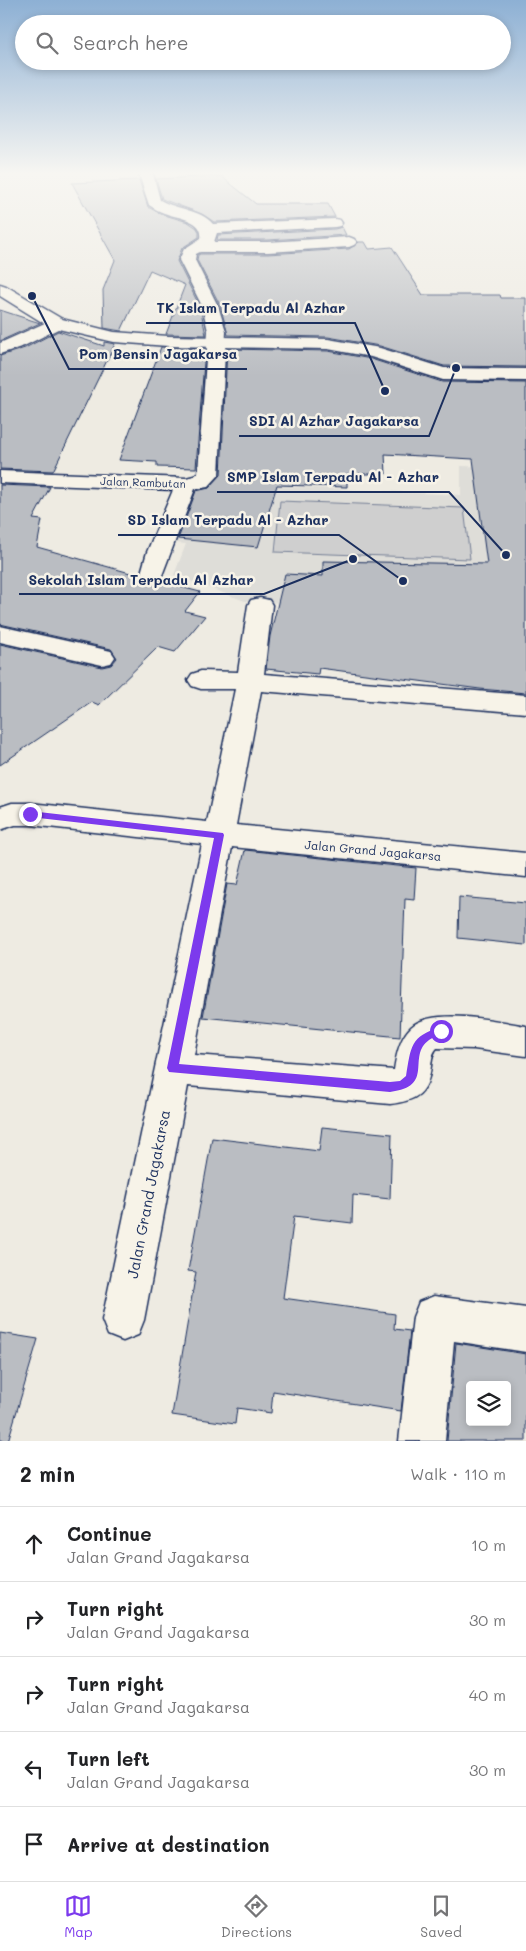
<!DOCTYPE html>
<html lang="en">
<head>
<meta charset="utf-8">
<style>
  :root { --surface:#fff; --page:#f6f6f6; --text:#202124; --muted:#757577; --line:#e0e0e0; --accent:#7c3aed }
  body { margin:0; font-family:Mali,sans-serif; background:var(--page); color:var(--text) }
  .controls { position:absolute; right:15px; bottom:15px; display:grid; overflow:hidden; border-radius:5px; box-shadow:0 2px 8px #0003 }
  .controls button { width:45px; height:45px; display:grid; place-items:center; padding:0; border:0; border-bottom:1px solid var(--line); background:var(--surface); color:var(--text); font:25px sans-serif }
  .stop { position:absolute; width:15px; height:15px; margin:-11px; border:4px solid #7c3aed; border-radius:50%; background:#fff }
  .stop.end { background:#7c3aed; border-color:#fff; box-shadow:0 1px 5px #0008 }
  .list { margin:0; padding:0; list-style:none }
  h2 { display:flex; justify-content:space-between; align-items:center; height:65px; margin:0; padding:0 20px; font-size:21px }
  h2 small { font-size:16px; font-weight:400; color:var(--muted) }
  .list li { display:grid; grid-template-columns:32px 1fr auto; gap:15px; align-items:center; box-sizing:border-box; height:75px; padding:0 20px; border-top:1px solid var(--line) }
  .list b { display:block; font-size:19px; white-space:nowrap }
  .list p { margin:0; font-size:16px; white-space:nowrap; color:var(--muted) }
  .list em { font-size:16px; font-style:normal; color:var(--muted) }
  .icon { flex:none; width:28px; height:28px; fill:none; stroke:currentColor; stroke-width:2; stroke-linecap:round; stroke-linejoin:round }
  .map { position:relative; flex:none; width:526px; height:1441px; overflow:hidden }
  .search { position:absolute; background:var(--surface); box-shadow:0 2px 8px #0003; left:15px; right:15px; top:15px; height:55px; display:flex; align-items:center; gap:12px; box-sizing:border-box; padding:0 18px; border-radius:28px; color:var(--muted); font-size:19px }
  .sheet { height:440px; background:var(--surface) }
  nav { display:flex; justify-content:space-around; align-items:center; box-sizing:border-box; height:70px; border-top:1px solid var(--line); background:var(--surface); font-size:14px; color:var(--muted) }
  nav a { display:grid; justify-items:center; gap:2px }
  nav .on { color:var(--accent) }
  .map>svg:first-child { display:block }
  .built { fill:#deddd8 }
  .green { fill:#cfcfcf; stroke:#757f96 }
  .building { fill:#babdc2; stroke:#1b2f5e; fill-rule:evenodd }
  .lines { fill:none; stroke-linecap:round; stroke-linejoin:round }
  .minor-casing { stroke:#1b2f5e; stroke-width:3 }
  .major-casing { stroke:#1b2f5e; stroke-width:3 }
  .minor { fill:#f7f3e8; fill-rule:evenodd }
  .major { fill:#f7f3e8; fill-rule:evenodd }
  .route { fill:#7c3aed }
  .labels { text-anchor:middle; dominant-baseline:central; stroke-width:5; stroke-linejoin:round; paint-order:stroke }
  .far-street-label { font-size:11px; fill:#1b2f5e; stroke:#f7f3e8 }
  .street-label { font-size:12px; fill:#1b2f5e; stroke:#f7f3e8 }
  .near-street-label { font-size:15px; fill:#1b2f5e; stroke:#f7f3e8 }
  .leader { fill:none; stroke:#1b2f5e; stroke-width:2 }
  .callout-dot { fill:#1b2f5e; stroke:#f7f3e8; stroke-width:2 }
  .callout-label { font-size:14px; text-anchor:middle; font-weight:bold; fill:#1b2f5e; stroke:#f7f3e8; stroke-width:5; stroke-linejoin:round; paint-order:stroke }
</style>
</head>
<body>
<div class="map">
<svg width="526" height="1441" viewBox="0 0 526 1441">
  <rect width="100%" height="100%" fill="#eeebe2"/>
  <filter id="ink" filterUnits="userSpaceOnUse"><feTurbulence type="fractalNoise" baseFrequency=".02" numOctaves="2"/><feDisplacementMap in="SourceGraphic" scale="10" xChannelSelector="R" yChannelSelector="G"/><feConvolveMatrix kernelMatrix="1 2 1 2 8 2 1 2 1" color-interpolation-filters="sRGB"/></filter>
  <g filter="url(#ink)">
    <!-- built -->
    <path class="built" d="M461 466 526 468 480 613 245 601 174 575 186 544 164 542 190 482 461 495Z"/>
    <!-- green -->
    <path class="green" d="M280 501 464 508 470 559 275 552Z"/>
    <!-- building -->
    <g class="building">
      <path d="M221 176 256 204H328L335 217 214 222 202 214 162 199 156 179Z"/>
      <path d="M139 180 148 207 161 214 188 222 197 228 199 232V237L182 248 177 261 200 307 206 335 166 334 185 285 150 270 121 331 104 328 103 290 115 260 72 183Z"/>
      <path d="M342 227 346 235 268 240H217L218 235 335 229Z"/>
      <path d="M359 242H365L369 249 392 247 423 295H500L501 298H526V367L444 366 380 346 328 337 228 335 220 305 197 260 198 255 200 254H268L349 249Z"/>
      <path d="M0 310 40 323 0 341Z"/>
      <path d="M58 331 104 346V342L115 344 53 471 0 469V356L25 348Z"/>
      <path d="M161 347 205 349 196 468 157 467V462L119 460Z"/>
      <path d="M227 349 328 351 371 359 442 382 526 383V693L480 689 319 668 318 674 266 669 270 636 285 574 323 576V561L487 564 473 459 385 454 386 474H347V487L277 485 258 547 178 539 196 491 209 488 221 475Z"/>
      <path d="M0 485 50 487 33 519 42 520 37 547 141 576 145 580 153 582 158 581 200 592 185 611 205 616 175 652 158 647 99 705 92 702 0 765V644L102 667 111 665 117 658 111 649 0 624Z"/>
      <path d="M245 850 416 868 414 900 405 899 400 1037 203 1017 227 884 237 885Z"/>
      <path d="M459 897 526 903V945L458 938Z"/>
      <path d="M322 1127 392 1134 390 1199 353 1195 352 1223 294 1216 283 1298 395 1314 394 1329 410 1331 401 1411 273 1391 271 1413 237 1408 235 1424 172 1415 196 1272 188 1271 212 1138 319 1151Z"/>
      <path d="M0 1333 38 1339 8 1441 0 1440Z"/>
      <path d="M456 1343 526 1354V1441H447ZM470 1385H507V1422H470Z"/>
    </g>
    <g class="lines">
      <!-- minor casing -->
      <g class="minor-casing">
        <g id="minor">
          <path d="M139 174H153L160 200C177 210 200 209 213 224L335 219 340 220 342 223 340 226 335 227 217 233 214 242H268L349 237 354 239 357 242 354 245 349 247 268 252H200L196 254 195 260 218 306 226 331 219 475 208 487 195 489 161 578 153 580 145 578 141 573 147 552 173 490 0 483V471L186 478 194 476 198 473 208 331 202 306 179 260 184 249 201 238C204 219 177 218 164 213 158 211 154 208 149 205Z"/>
          <path d="M56 318 62 319 65 323 62 327 24 346 0 354V343Z"/>
          <path d="M260 598 269 600 272 605 264 674 526 695V713L261 691 236 825 526 853V877L232 847 194 1055 394 1070C396 1056 400 1037 411 1027 433 1007 498 1021 526 1026V1056L474 1049 437 1048C432 1053 432 1059 431 1066 428 1093 417 1101 390 1104L188 1086 144 1320 138 1335 123 1341 108 1335 102 1320 202 844 30 825H15L0 830V807L12 803H30L207 822 235 689H201L192 686 188 680 192 674 201 671 238 672 248 605 251 600Z"/>
          <path d="M0 626 111 651 115 657 111 663 102 665 0 642Z"/>
          <path d="M434 1296 526 1308V1352L454 1341 445 1441H399L413 1317 419 1302Z"/>
        </g>
      </g>
      <!-- major casing -->
      <g class="major-casing">
        <path id="major" d="M0 284 6 286 62 319 114 332 168 336 328 339 380 348 444 368 526 369V381L443 380 371 357 328 349 168 346 114 342 50 327 0 296Z"/>
      </g>
      <!-- minor -->
      <use href="#minor" class="minor"/>
      <!-- major -->
      <use href="#major" class="major"/>
    </g>
  </g>
  <!-- sky -->
  <linearGradient id="sky" x2="0" y2="1"><stop stop-color="#8db0d4"/><stop offset="0.46" stop-color="#f7f6f2"/><stop offset="1" stop-color="#f7f6f2" stop-opacity="0"/></linearGradient>
  <rect width="526" height="376" fill="url(#sky)"/>
  <!-- route -->
  <path class="route" d="M30 811 223 833 224 835 179 1064 390 1082 400 1081 406 1076C411 1047 410 1036 441 1027L446 1031 445 1034C440 1036 433 1037 429 1040 406 1057 436 1086 390 1092L169 1072 167 1068 214 838 30 817 26 814Z"/>
  <g class="labels">
    <!-- far-street labels -->
    <g class="far-street-label">
      <text transform="translate(143 482) rotate(2)">Jalan Rambutan</text>
    </g>
    <!-- street labels -->
    <g class="street-label">
      <text transform="translate(373 850) rotate(5)">Jalan Grand Jagakarsa</text>
    </g>
    <!-- near-street labels -->
    <g class="near-street-label">
      <text transform="translate(148 1194) rotate(-79)">Jalan Grand Jagakarsa</text>
    </g>
  </g>
  <!-- callouts -->
  <path class="leader" d="M385 391L355 323H146M32 296L69 369H247M456 368L429 436H239M506 555L449 492H217M403 581L339 535H118M353 559L264 594H19"/>
  <g class="callout-dot">
    <circle cx="385" cy="391" r="5"/>
    <circle cx="32" cy="296" r="5"/>
    <circle cx="456" cy="368" r="5"/>
    <circle cx="506" cy="555" r="5"/>
    <circle cx="403" cy="581" r="5"/>
    <circle cx="353" cy="559" r="5"/>
  </g>
  <g class="callout-label">
    <text x="251" y="313">TK Islam Terpadu Al Azhar</text>
    <text x="158" y="359">Pom Bensin Jagakarsa</text>
    <text x="334" y="426">SDI Al Azhar Jagakarsa</text>
    <text x="333" y="482">SMP Islam Terpadu Al - Azhar</text>
    <text x="228" y="525">SD Islam Terpadu Al - Azhar</text>
    <text x="141" y="585">Sekolah Islam Terpadu Al Azhar</text>
  </g>
</svg>
<div class="controls">
<button><svg class="icon" aria-label="layers" viewBox="0 0 24 24"><path d="M12 4l9 5-9 5-9-5zM3 14l9 5 9-5"/></svg></button>
</div>
<div class="stop" style="left:441px;top:1031px"></div>
<div class="stop end" style="left:30px;top:814px"></div>
<div class="search"><svg class="icon" aria-label="search" viewBox="0 0 24 24"><circle cx="10" cy="10" r="6"/><path d="M15 15l6 6"/></svg>Search here</div>
</div>
<section class="sheet">
<h2>2 min<small>Walk · 110 m</small></h2>
<ul class="list">
<li><svg class="icon" aria-label="ahead" viewBox="0 0 24 24"><path d="M12 20V5M6 11l6-6 6 6"/></svg><div><b>Continue</b><p>Jalan Grand Jagakarsa</p></div><em>10 m</em></li>
<li><svg class="icon" aria-label="right" viewBox="0 0 24 24"><path d="M7 20v-9h11M14 6l5 5-5 5"/></svg><div><b>Turn right</b><p>Jalan Grand Jagakarsa</p></div><em>30 m</em></li>
<li><svg class="icon" aria-label="right" viewBox="0 0 24 24"><path d="M7 20v-9h11M14 6l5 5-5 5"/></svg><div><b>Turn right</b><p>Jalan Grand Jagakarsa</p></div><em>40 m</em></li>
<li><svg class="icon" aria-label="left" viewBox="0 0 24 24"><path d="M17 20v-9H6M10 6l-5 5 5 5"/></svg><div><b>Turn left</b><p>Jalan Grand Jagakarsa</p></div><em>30 m</em></li>
<li><svg class="icon" aria-label="arrive" viewBox="0 0 24 24"><path d="M6 21V4h12l-3 4 3 4H6"/></svg><div><b>Arrive at destination</b></div></li>
</ul>
</section>
<nav>
<a class="on"><svg class="icon" aria-label="map" viewBox="0 0 24 24"><path d="M3 6l6-2 6 2 6-2v14l-6 2-6-2-6 2zM9 4v14M15 6v14"/></svg>Map</a>
<a><svg class="icon" aria-label="directions" viewBox="0 0 24 24"><path d="M12 3l9 9-9 9-9-9zM9 14v-3h6M13 9l2 2-2 2"/></svg>Directions</a>
<a><svg class="icon" aria-label="saved" viewBox="0 0 24 24"><path d="M7 4h10v16l-5-4-5 4z"/></svg>Saved</a>
</nav>
</body>
</html>
